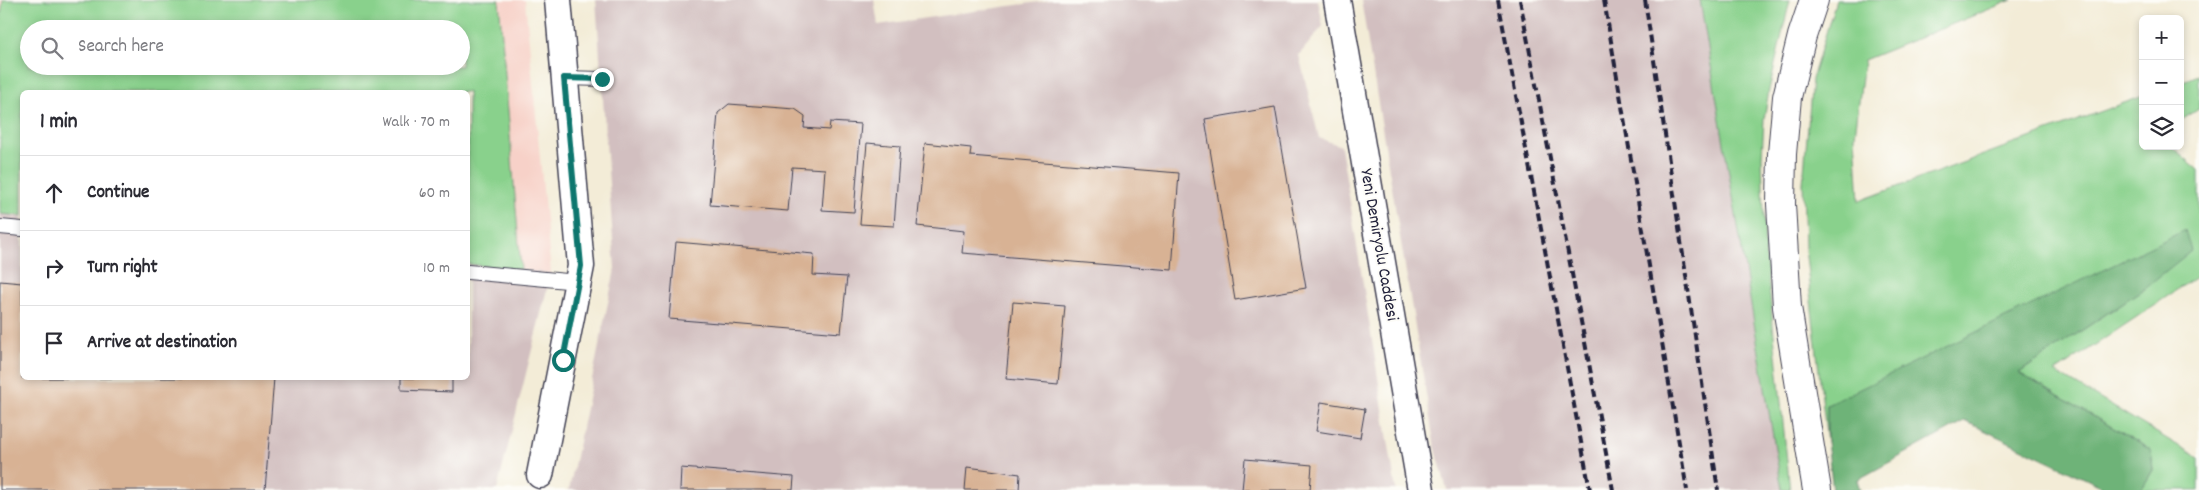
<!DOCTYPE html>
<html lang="en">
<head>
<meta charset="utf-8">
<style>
  :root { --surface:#fff; --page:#f7f7f7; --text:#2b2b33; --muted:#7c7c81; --line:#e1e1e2 }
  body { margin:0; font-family:Dekko,sans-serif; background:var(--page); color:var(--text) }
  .controls { position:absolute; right:15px; top:15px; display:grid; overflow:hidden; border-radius:8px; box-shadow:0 2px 8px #0003 }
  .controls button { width:45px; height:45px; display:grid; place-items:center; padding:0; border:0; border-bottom:1px solid var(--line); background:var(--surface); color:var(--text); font:25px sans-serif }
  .stop { position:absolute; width:15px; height:15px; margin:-11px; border:4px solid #0f766e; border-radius:50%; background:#fff }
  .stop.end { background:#0f766e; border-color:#fff; box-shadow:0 1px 5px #0008 }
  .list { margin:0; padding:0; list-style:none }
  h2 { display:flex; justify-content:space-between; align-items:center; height:65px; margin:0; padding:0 20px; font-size:21px }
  h2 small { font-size:16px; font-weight:400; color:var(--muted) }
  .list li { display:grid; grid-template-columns:32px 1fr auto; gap:15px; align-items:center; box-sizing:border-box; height:75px; padding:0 20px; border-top:1px solid var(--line) }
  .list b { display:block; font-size:19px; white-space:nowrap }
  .list em { font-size:16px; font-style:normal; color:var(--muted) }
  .icon { flex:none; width:28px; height:28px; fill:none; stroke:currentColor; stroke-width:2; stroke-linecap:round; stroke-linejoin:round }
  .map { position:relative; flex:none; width:2199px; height:490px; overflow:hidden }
  .search { position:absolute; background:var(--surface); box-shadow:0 2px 8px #0003; left:20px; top:20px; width:450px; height:55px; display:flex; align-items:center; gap:12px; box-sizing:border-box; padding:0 18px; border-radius:28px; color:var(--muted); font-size:19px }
  .panel { position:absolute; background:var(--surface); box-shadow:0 2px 8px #0003; left:20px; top:90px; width:450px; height:290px; border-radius:8px }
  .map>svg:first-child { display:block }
  .built { fill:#f7d1c8; fill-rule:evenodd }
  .industrial { fill:#d2bfc0 }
  .green { fill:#89d18c; stroke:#567a64; fill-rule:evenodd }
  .forest { fill:#6eb378; stroke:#486a5a }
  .building { fill:#d8b294 }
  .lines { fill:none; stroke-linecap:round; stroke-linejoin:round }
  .lane-casing { stroke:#414052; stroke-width:16 }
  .street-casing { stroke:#414052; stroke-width:29 }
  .secondary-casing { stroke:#414052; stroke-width:30 }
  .lane { stroke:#fff; stroke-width:14 }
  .street { stroke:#fff; stroke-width:26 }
  .secondary { stroke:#fff; stroke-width:28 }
  .rail { stroke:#22223b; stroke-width:4; stroke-dasharray:8 4; stroke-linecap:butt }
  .route { stroke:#0f766e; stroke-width:6 }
  .labels { text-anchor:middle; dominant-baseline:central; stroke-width:4; stroke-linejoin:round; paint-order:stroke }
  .street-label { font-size:18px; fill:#22223b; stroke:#fdfcf7 }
</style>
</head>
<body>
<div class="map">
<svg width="2199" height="490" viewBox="0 0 2199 490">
  <rect width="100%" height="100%" fill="#fdfcf7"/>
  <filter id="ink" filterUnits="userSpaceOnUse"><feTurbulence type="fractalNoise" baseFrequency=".02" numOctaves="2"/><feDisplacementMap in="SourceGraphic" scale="10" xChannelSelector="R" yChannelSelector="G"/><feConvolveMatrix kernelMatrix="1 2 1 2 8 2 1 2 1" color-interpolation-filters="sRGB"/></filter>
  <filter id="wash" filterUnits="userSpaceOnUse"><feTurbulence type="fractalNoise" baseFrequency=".0096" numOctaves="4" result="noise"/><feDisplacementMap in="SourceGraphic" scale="20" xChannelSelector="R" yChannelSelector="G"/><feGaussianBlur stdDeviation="1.12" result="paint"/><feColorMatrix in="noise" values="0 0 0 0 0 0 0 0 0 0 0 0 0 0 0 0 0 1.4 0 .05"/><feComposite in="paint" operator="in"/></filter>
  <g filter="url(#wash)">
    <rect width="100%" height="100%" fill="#f3ecd7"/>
    <!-- built -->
    <path class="built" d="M0 0H525L551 273 468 264V92H22V216L0 214ZM29 29H461V66H29Z"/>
    <!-- industrial -->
    <g class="industrial">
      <path d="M596 0H874L878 25 1052 0H1318L1323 26 1299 55 1319 138 1341 146 1396 490H569L615 269Z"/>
      <path d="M1361 0H1700L1782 490H1447L1434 442Z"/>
      <path d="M0 214 22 216V378H468V264L551 273 497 490H0Z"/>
    </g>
    <!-- green -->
    <g class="green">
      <path d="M3 0H499L521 270 468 264V92H22V216L0 214V27ZM29 29H461V66H29Z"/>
      <path d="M1700 0H1790L1769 90 1764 119 1762 157 1765 248 1790 490H1782Z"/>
      <path d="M1836 0H2012L1864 60 1855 136 1859 201 2143 96V146H2171L2199 170V275L2055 372 2199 458V490H2141L2153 470 2151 450 2019 373 2146 287 1827 405V442L1805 248 1803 183 1812 79Z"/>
      <path d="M2199 75V109L2180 121V82Z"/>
    </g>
    <!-- forest -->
    <path class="forest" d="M2185 230 2191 251 2146 287 2019 373 2151 450 2153 470 2141 490H2109L1965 421 1857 480 1860 490H1833L1827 442V405Z"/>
    <g id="blocks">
      <!-- building -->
      <g class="building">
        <path d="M729 104 795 109 805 116 804 128 829 130 830 122 861 124 854 212 822 210 825 169 792 167 788 211 710 205 718 113Z"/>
        <path d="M1275 107 1306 288 1235 300 1205 119Z"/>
        <path d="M867 143 900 146 894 226 860 224Z"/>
        <path d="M925 143 971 148 970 156 1179 173 1172 270 962 253 964 231 917 226Z"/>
        <path d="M676 242 814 254 813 275 847 277 841 333 669 319Z"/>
        <path d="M0 281 22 283V378H274L265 490H0Z"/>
        <path d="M1013 302 1065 306 1058 384 1006 379Z"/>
        <path d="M401 378H452V392L401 390Z"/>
        <path d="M1321 402 1365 409 1360 438 1316 431Z"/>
        <path d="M1245 459 1312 465 1310 490H1242Z"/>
        <path d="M967 467 1020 474 1019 490H965Z"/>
        <path d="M681 468 794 477 793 490H680Z"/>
      </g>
    </g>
  </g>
  <g filter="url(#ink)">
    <use href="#blocks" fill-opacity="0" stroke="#414052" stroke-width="1"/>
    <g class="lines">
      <!-- lane casing -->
      <g class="lane-casing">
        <g id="lane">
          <path d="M564 78 602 79"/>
          <path d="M0 227 22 229"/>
          <path d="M468 272 578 282"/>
        </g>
      </g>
      <!-- street casing -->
      <g class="street-casing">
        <g id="street">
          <path d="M1337 0 1421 490"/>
          <path d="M540 475 581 266 558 0"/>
        </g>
      </g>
      <!-- secondary casing -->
      <g class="secondary-casing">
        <path id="secondary" d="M1814 0 1802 36 1787 97 1782 154 1781 204 1787 307 1817 490"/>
      </g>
      <!-- lane -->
      <use href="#lane" class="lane"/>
      <!-- street -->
      <use href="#street" class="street"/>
      <!-- secondary -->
      <use href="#secondary" class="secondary"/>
      <!-- rail -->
      <g class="rail">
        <path d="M1498 0 1590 490"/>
        <path d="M1520 0 1613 490"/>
        <path d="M1604 0 1687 490"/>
        <path d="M1645 0 1718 490"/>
      </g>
    </g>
  </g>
  <g class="lines" filter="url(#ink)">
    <!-- route -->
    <path class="route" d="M563 360 581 266 564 78 602 79"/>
  </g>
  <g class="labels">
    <!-- street labels -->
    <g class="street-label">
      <text transform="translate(1378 245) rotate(80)">Yeni Demiryolu Caddesi</text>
    </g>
  </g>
</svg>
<div class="controls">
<button>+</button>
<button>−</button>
<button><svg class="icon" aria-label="layers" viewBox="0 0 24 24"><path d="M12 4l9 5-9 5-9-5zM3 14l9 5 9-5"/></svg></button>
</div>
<div class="stop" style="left:563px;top:360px"></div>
<div class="stop end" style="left:602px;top:79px"></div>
<div class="search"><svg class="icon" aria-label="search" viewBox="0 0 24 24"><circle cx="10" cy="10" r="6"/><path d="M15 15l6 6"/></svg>Search here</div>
<section class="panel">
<h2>1 min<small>Walk · 70 m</small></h2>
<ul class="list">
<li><svg class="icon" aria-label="ahead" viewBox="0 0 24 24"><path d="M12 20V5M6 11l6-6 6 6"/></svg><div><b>Continue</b></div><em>60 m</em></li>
<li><svg class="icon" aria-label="right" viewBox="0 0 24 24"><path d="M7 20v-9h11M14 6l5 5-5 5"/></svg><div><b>Turn right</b></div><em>10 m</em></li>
<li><svg class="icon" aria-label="arrive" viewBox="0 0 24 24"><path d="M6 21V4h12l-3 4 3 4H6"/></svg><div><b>Arrive at destination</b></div></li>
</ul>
</section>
</div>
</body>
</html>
